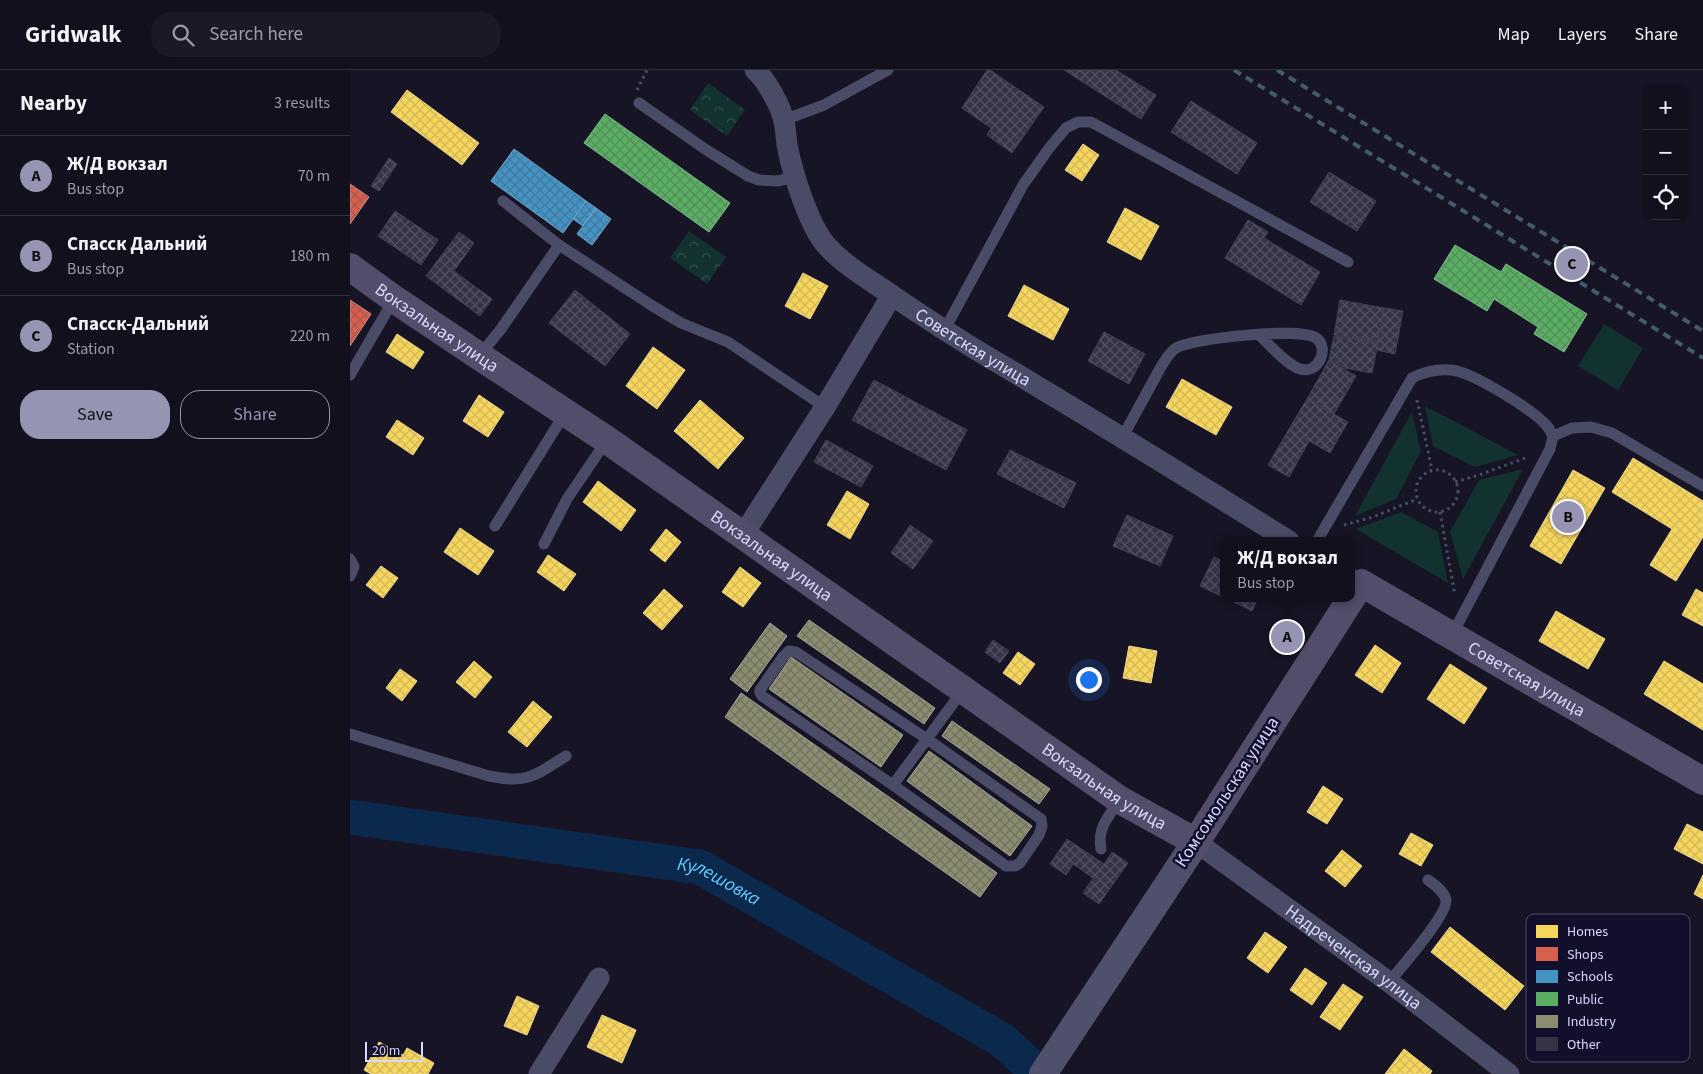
<!DOCTYPE html>
<html lang="en">
<head>
<meta charset="utf-8">
<style>
  :root { --surface:#11101c; --page:#1a1925; --text:#f1f3f6; --muted:#9c9da3; --line:#30303b; --accent:#9594b3 }
  body { margin:0; font-family:"Source Sans 3",sans-serif; background:var(--page); color:var(--text) }
  .controls { position:absolute; right:15px; top:15px; display:grid; overflow:hidden; border-radius:10px; box-shadow:0 1px 4px #0004 }
  .controls button { width:45px; height:45px; display:grid; place-items:center; padding:0; border:0; border-bottom:1px solid var(--line); background:var(--surface); color:var(--text); font:25px sans-serif }
  .scale { position:absolute; left:15px; bottom:12px; width:58px; box-sizing:border-box; padding-left:5px; border:2px solid #d9d9ff; border-top:0; font-size:14px; line-height:18px; white-space:nowrap; color:#d9d9ff; -webkit-text-stroke:4px #110f2b; paint-order:stroke }
  .you { position:absolute; left:738px; top:609px; width:18px; height:18px; margin:-12px; border:4px solid #fff; border-radius:50%; background:#1a73e8; box-shadow:0 0 0 8px #1a73e833 }
  .badge { display:grid; place-items:center; width:32px; height:32px; border-radius:50%; background:var(--accent); color:#111; font-size:16px; font-weight:700 }
  .pin { position:absolute; translate:-50% -50%; border:2px solid #fff; box-shadow:0 1px 5px #0006 }
  .popup { position:absolute; left:870px; top:467px; width:135px; height:65px; box-sizing:border-box; display:grid; place-content:center; border-radius:10px; background:var(--surface); filter:drop-shadow(0 1px 4px #0005); font-size:16px; white-space:nowrap; color:var(--muted) }
  .popup b { font-size:19px; color:var(--text) }
  .popup::after { content:''; position:absolute; left:50%; top:100%; margin-left:-10px; border:10px solid transparent; border-top-color:var(--surface) }
  .list { margin:0; padding:0; list-style:none }
  h2 { display:flex; justify-content:space-between; align-items:center; height:65px; margin:0; padding:0 20px; font-size:21px }
  h2 small { font-size:16px; font-weight:400; color:var(--muted) }
  .list li { display:grid; grid-template-columns:32px 1fr auto; gap:15px; align-items:center; box-sizing:border-box; height:80px; padding:0 20px; border-top:1px solid var(--line) }
  .list b { display:block; font-size:19px; white-space:nowrap }
  .list p { margin:0; font-size:16px; white-space:nowrap; color:var(--muted) }
  .list em { font-size:16px; font-style:normal; color:var(--muted) }
  .actions { display:flex; gap:10px; padding:15px 20px }
  .actions a { flex:1; padding:11px 0; border:1px solid var(--accent); border-radius:20px; text-align:center; font-size:18px; color:var(--accent) }
  .actions .main { background:var(--accent); color:#111 }
  .icon { flex:none; width:28px; height:28px; fill:none; stroke:currentColor; stroke-width:2; stroke-linecap:round; stroke-linejoin:round }
  .map { position:relative; flex:none; width:1353px; height:1004px; overflow:hidden }
  header { display:flex; align-items:center; gap:30px; box-sizing:border-box; height:70px; padding:0 25px; background:var(--surface); border-bottom:1px solid var(--line) }
  header strong { font-size:24px }
  nav { display:flex; gap:28px; margin-inline-start:auto; font-size:18px }
  .search { width:350px; height:45px; background:var(--page); display:flex; align-items:center; gap:12px; box-sizing:border-box; padding:0 18px; border-radius:20px; color:var(--muted); font-size:19px }
  main { display:flex }
  aside { flex:1; background:var(--surface) }
  .map>svg:first-child { display:block }
  .grass { fill:#12322f }
  .forest { fill:url(#forest-crowns) }
  .homes { fill:url(#homes-cross-hatch); stroke:#edd68d }
  .shops { fill:url(#shops-cross-hatch); stroke:#d78482 }
  .schools { fill:url(#schools-cross-hatch); stroke:#70a8d5 }
  .public { fill:url(#public-cross-hatch); stroke:#80bb90 }
  .industry { fill:url(#industry-cross-hatch); stroke:#a3a39a }
  .lines { fill:none; stroke-linecap:round; stroke-linejoin:round }
  .river { stroke:#0a294c; stroke-width:35 }
  .building { fill:url(#building-cross-hatch); stroke:#424058 }
  .path { stroke:#425260; stroke-width:3; stroke-dasharray:2.5 4; stroke-linecap:butt }
  .lane { stroke:#4a4b66; stroke-width:11 }
  .street { stroke:#4a4b66; stroke-width:21 }
  .secondary { stroke:#4e506c; stroke-width:28 }
  .primary { stroke:#534c6b; stroke-width:28 }
  .rail { stroke:#435c6c; stroke-width:4; stroke-dasharray:8 6; stroke-linecap:butt }
  .labels { text-anchor:middle; dominant-baseline:central; stroke-width:5; stroke-linejoin:round; paint-order:stroke }
  .street-label { font-size:18px; fill:#d9d9ff; stroke:#110f2b }
  .water-label { font-size:19px; font-style:italic; fill:#67caff; stroke:#110f2b }
  .key { fill:#110f2b; stroke:#4d4c6b; stroke-width:1 }
  .key-label { font-size:14px; fill:#d9d9ff }
</style>
</head>
<body>
<header>
<strong>Gridwalk</strong>
<div class="search"><svg class="icon" aria-label="search" viewBox="0 0 24 24"><circle cx="10" cy="10" r="6"/><path d="M15 15l6 6"/></svg>Search here</div>
<nav><a>Map</a><a>Layers</a><a>Share</a></nav>
</header>
<main>
<aside>
<h2>Nearby<small>3 results</small></h2>
<ul class="list">
<li><span class="badge">A</span><div><b>Ж/Д вокзал</b><p>Bus stop</p></div><em>70 m</em></li>
<li><span class="badge">B</span><div><b>Спасск Дальний</b><p>Bus stop</p></div><em>180 m</em></li>
<li><span class="badge">C</span><div><b>Спасск-Дальний</b><p>Station</p></div><em>220 m</em></li>
</ul>
<div class="actions"><a class="main">Save</a><a>Share</a></div>
</aside>
<div class="map">
<svg width="1353" height="1004" viewBox="0 0 1353 1004">
  <defs>
    <pattern id="forest-crowns" width="20" height="18" patternUnits="userSpaceOnUse" patternTransform="scale(1.25)"><rect width="20" height="18" fill="#12322f"/><path d="M2 6a3 3 0 1 1 6 0M12 15a3 3 0 1 1 6 0" fill="none" stroke="#344f4e"/></pattern>
    <pattern id="homes-cross-hatch" width="8" height="8" patternUnits="userSpaceOnUse" patternTransform="scale(1.25)"><rect width="8" height="8" fill="#f6d55c"/><path d="M0 0l8 8M0 8l8-8" fill="none" stroke="#d2b759"/></pattern>
    <pattern id="shops-cross-hatch" width="8" height="8" patternUnits="userSpaceOnUse" patternTransform="scale(1.25)"><rect width="8" height="8" fill="#d6604d"/><path d="M0 0l8 8M0 8l8-8" fill="none" stroke="#a9574d"/></pattern>
    <pattern id="schools-cross-hatch" width="8" height="8" patternUnits="userSpaceOnUse" patternTransform="scale(1.25)"><rect width="8" height="8" fill="#4393c3"/><path d="M0 0l8 8M0 8l8-8" fill="none" stroke="#427a9f"/></pattern>
    <pattern id="public-cross-hatch" width="8" height="8" patternUnits="userSpaceOnUse" patternTransform="scale(1.25)"><rect width="8" height="8" fill="#5aae61"/><path d="M0 0l8 8M0 8l8-8" fill="none" stroke="#528d5b"/></pattern>
    <pattern id="industry-cross-hatch" width="8" height="8" patternUnits="userSpaceOnUse" patternTransform="scale(1.25)"><rect width="8" height="8" fill="#8c8c6e"/><path d="M0 0l8 8M0 8l8-8" fill="none" stroke="#727262"/></pattern>
    <pattern id="building-cross-hatch" width="8" height="8" patternUnits="userSpaceOnUse" patternTransform="scale(1.25)"><rect width="8" height="8" fill="#353346"/><path d="M0 0l8 8M0 8l8-8" fill="none" stroke="#525062"/></pattern>
  </defs>
  <rect width="100%" height="100%" fill="#171525"/>
  <!-- grass -->
  <g class="grass">
    <path d="M1254 254 1293 278 1268 320 1228 296Z"/>
    <path d="M1075 336 1168 385 1125 397 1083 376Z"/>
    <path d="M1062 342 1071 381 1046 429 1005 446Z"/>
    <path d="M1173 399 1113 509 1100 462 1129 410Z"/>
    <path d="M1051 442 1088 462 1098 513 1006 459Z"/>
  </g>
  <!-- forest -->
  <g class="forest">
    <path d="M358 13 395 40 377 66 340 40Z"/>
    <path d="M339 161 376 187 357 214 320 188Z"/>
  </g>
  <!-- homes -->
  <g class="homes">
    <path d="M57 20 129 73 112 95 41 42Z"/>
    <path d="M733 74 749 85 732 111 715 100Z"/>
    <path d="M775 138 809 156 791 190 757 172Z"/>
    <path d="M453 203 478 216 460 249 435 236Z"/>
    <path d="M674 215 719 239 703 270 658 246Z"/>
    <path d="M47 264 74 282 63 299 36 282Z"/>
    <path d="M303 277 335 300 307 339 276 316Z"/>
    <path d="M832 309 882 337 866 365 816 337Z"/>
    <path d="M129 325 154 342 138 367 113 351Z"/>
    <path d="M350 330 394 368 368 399 324 361Z"/>
    <path d="M47 350 74 368 63 385 36 367Z"/>
    <path d="M1283 388 1353 431V467L1326 511 1300 495 1322 459 1262 422Z"/>
    <path d="M1223 400 1255 418 1211 494 1180 476Z"/>
    <path d="M248 411 286 440 271 461 233 432Z"/>
    <path d="M497 421 519 434 500 469 477 455Z"/>
    <path d="M110 458 144 481 128 505 94 482Z"/>
    <path d="M316 459 331 472 315 492 300 480Z"/>
    <path d="M198 485 226 504 214 521 187 502Z"/>
    <path d="M31 496 48 508 33 528 16 515Z"/>
    <path d="M390 497 411 513 393 537 372 522Z"/>
    <path d="M314 519 333 536 312 560 293 543Z"/>
    <path d="M1346 519 1353 523V556L1332 545Z"/>
    <path d="M1206 541 1255 569 1238 599 1189 571Z"/>
    <path d="M1025 575 1051 593 1032 623 1005 605Z"/>
    <path d="M779 576 807 581 801 613 773 608Z"/>
    <path d="M668 582 685 594 670 615 653 603Z"/>
    <path d="M124 591 142 607 125 628 106 612Z"/>
    <path d="M1314 591 1353 614V660L1294 624Z"/>
    <path d="M1100 594 1137 618 1114 654 1077 629Z"/>
    <path d="M50 599 67 611 52 631 36 618Z"/>
    <path d="M183 631 202 647 177 677 158 662Z"/>
    <path d="M973 716 993 729 977 754 957 742Z"/>
    <path d="M1337 754 1353 762V794L1324 779Z"/>
    <path d="M1061 763 1083 775 1071 796 1049 784Z"/>
    <path d="M992 780 1012 796 995 817 975 801Z"/>
    <path d="M1353 805V829L1344 824Z"/>
    <path d="M1100 857 1174 916 1155 940 1081 882Z"/>
    <path d="M915 862 937 877 918 903 897 888Z"/>
    <path d="M955 898 977 913 962 935 940 920Z"/>
    <path d="M993 914 1013 927 990 960 970 947Z"/>
    <path d="M167 926 189 936 177 965 154 956Z"/>
    <path d="M252 945 286 960 272 993 237 977Z"/>
    <path d="M1212 951 1231 964 1215 985 1197 972Z"/>
    <path d="M29 972 53 985 43 1004H21L14 1000Z"/>
    <path d="M57 978 84 993 78 1004H43Z"/>
    <path d="M1054 979 1082 1001 1080 1004H1035Z"/>
  </g>
  <!-- shops -->
  <g class="shops">
    <path d="M0 114 19 127 0 154Z"/>
    <path d="M0 230 21 244 0 276Z"/>
  </g>
  <!-- schools -->
  <g class="schools">
    <path d="M164 79 236 131 213 163 141 111Z"/>
    <path d="M236 131 246 138 233 156 223 149Z"/>
    <path d="M246 138 261 149 242 175 227 164Z"/>
  </g>
  <!-- public -->
  <g class="public">
    <path d="M255 44 380 133 359 162 234 73Z"/>
    <path d="M1105 175 1151 202 1156 194 1237 244 1214 282 1184 264 1188 257 1144 229 1137 241 1084 209Z"/>
  </g>
  <!-- industry -->
  <g class="industry">
    <path d="M459 550 585 638 574 654 447 566Z"/>
    <path d="M420 553 437 566 397 622 380 609Z"/>
    <path d="M441 587 553 665 531 697 419 619Z"/>
    <path d="M391 623 647 803 630 827 375 647Z"/>
    <path d="M602 651 700 719 689 734 592 666Z"/>
    <path d="M579 681 682 756 660 786 557 711Z"/>
  </g>
  <g class="lines">
    <!-- river -->
    <path class="river" id="s1" d="M0 747 350 797 652 970 689 1004"/>
  </g>
  <!-- building -->
  <g class="building">
    <path d="M637 0H640L694 37 662 83 637 65 641 58 612 38Z"/>
    <path d="M714 0H766L806 25 791 49Z"/>
    <path d="M841 31 907 73 887 104 821 62Z"/>
    <path d="M39 88 47 94 29 121 21 116Z"/>
    <path d="M979 102 1026 131 1007 161 960 132Z"/>
    <path d="M45 141 88 170 71 195 28 166Z"/>
    <path d="M898 150 918 162 914 168 970 202 951 235 875 188Z"/>
    <path d="M109 162 124 173 104 201 142 229 130 246 76 206Z"/>
    <path d="M225 220 280 264 255 296 199 253Z"/>
    <path d="M990 230 1034 238 1028 272 984 265Z"/>
    <path d="M1034 238 1053 241 1045 284 1026 280Z"/>
    <path d="M754 262 795 284 779 314 738 291Z"/>
    <path d="M984 266 1028 272 1022 303 995 298 979 289Z"/>
    <path d="M979 290 1006 306 984 344 957 329Z"/>
    <path d="M524 310 617 360 596 400 502 350Z"/>
    <path d="M957 329 998 352 980 383 939 359Z"/>
    <path d="M939 359 959 371 939 407 918 395Z"/>
    <path d="M476 370 523 396 511 417 464 392Z"/>
    <path d="M660 380 726 413 714 438 647 404Z"/>
    <path d="M777 445 823 466 810 496 763 476Z"/>
    <path d="M560 455 583 471 563 499 541 483Z"/>
    <path d="M864 487 873 491V527L850 516Z"/>
    <path d="M876 528H908L902 541Z"/>
    <path d="M643 570 659 581 650 593 635 582Z"/>
    <path d="M717 769 733 780 716 805 700 794Z"/>
    <path d="M733 780 754 794 762 782 778 793 749 834 733 823 743 808 723 794Z"/>
  </g>
  <g class="lines">
    <!-- path -->
    <g class="path">
      <path d="M287 20 297 0"/>
      <path d="M1067 330 1082 400"/>
      <circle cx="1087" cy="421" r="21"/>
      <path d="M1105 412 1129 405 1178 387"/>
      <path d="M1090 442 1105 525"/>
      <path d="M994 455 1023 447 1067 429"/>
    </g>
    <!-- lane -->
    <g class="lane">
      <path d="M289 33 355 79 398 106 409 110 427 111 446 107"/>
      <path d="M434 50 474 35 538 0"/>
      <path d="M209 175 301 235 331 253 378 272 475 337"/>
      <path d="M594 261 673 115 700 77 716 58 728 52H741L998 192"/>
      <path d="M129 286 151 259 209 175 153 131"/>
      <path d="M0 305 44 229"/>
      <path d="M1203 366 1222 358 1241 357 1262 363 1353 416"/>
      <path d="M772 368 812 295C816 289 820 282 826 278 843 268 951 257 966 268 980 277 969 305 950 299 936 294 920 275 909 265"/>
      <path d="M145 456 215 343"/>
      <path d="M967 471 1062 308C1076 301 1091 298 1107 301 1127 306 1184 340 1197 356 1200 359 1201 363 1203 366L1200 379 1102 565"/>
      <path d="M194 474 217 429 257 370"/>
      <path d="M0 489 4 497 0 506"/>
      <path d="M439 581 446 582 577 669 691 749 692 756 689 765 670 793 665 796H656L543 715 412 626 410 623V620L433 587Z"/>
      <path d="M0 664 139 706C178 714 184 706 216 686"/>
      <path d="M543 715 613 620"/>
      <path d="M751 779C747 758 758 747 770 730"/>
      <path d="M1039 912C1050 899 1098 844 1096 830 1094 821 1085 815 1078 810"/>
    </g>
    <!-- street -->
    <g class="street">
      <path id="s2" d="M405 0C416 9 432 38 434 52 436 60 436 67 437 75 442 101 459 157 477 176 496 197 520 210 543 226 580 251 617 275 655 297 750 354 845 412 939 471"/>
      <path d="M393 465 475 337 542 225"/>
      <path id="s3" d="M846 772 1039 912 1159 1004"/>
      <path d="M189 1004 249 908"/>
    </g>
    <!-- secondary -->
    <path class="secondary" d="M693 1004 846 772"/>
    <!-- primary -->
    <path class="primary" id="s4" d="M0 197 44 229 129 286 257 370 770 730 846 772 1011 513 1353 711"/>
    <!-- rail -->
    <g class="rail">
      <path d="M884 0 1353 288"/>
      <path d="M927 0 1353 261"/>
    </g>
  </g>
  <g class="labels">
    <!-- street labels -->
    <g class="street-label">
      <text stroke="none"><textPath href="#s4" startOffset="106">Вокзальная улица</textPath></text>
      <text stroke="none"><textPath href="#s2" startOffset="371">Советская улица</textPath></text>
      <text stroke="none"><textPath href="#s4" startOffset="511">Вокзальная улица</textPath></text>
      <text stroke="none"><textPath href="#s4" startOffset="1522">Советская улица</textPath></text>
      <text stroke="none"><textPath href="#s4" startOffset="916">Вокзальная улица</textPath></text>
      <text transform="translate(877 722) rotate(-57)">Комсомольская улица</text>
      <text stroke="none"><textPath href="#s3" startOffset="195">Надреченская улица</textPath></text>
    </g>
    <!-- water labels -->
    <g class="water-label">
      <text stroke="none"><textPath href="#s1" startOffset="376">Кулешовка</textPath></text>
    </g>
  </g>
  <!-- legend -->
  <rect x="1176" y="844" width="164" height="148" rx="8" class="key"/>
  <rect x="1186" y="855" width="22" height="13" fill="#f6d55c"/>
  <rect x="1186" y="877" width="22" height="14" fill="#d6604d"/>
  <rect x="1186" y="900" width="22" height="13" fill="#4393c3"/>
  <rect x="1186" y="922" width="22" height="14" fill="#5aae61"/>
  <rect x="1186" y="945" width="22" height="13" fill="#8c8c6e"/>
  <rect x="1186" y="967" width="22" height="14" fill="#353346"/>
  <g class="key-label">
    <text x="1217" y="866">Homes</text>
    <text x="1217" y="889">Shops</text>
    <text x="1217" y="911">Schools</text>
    <text x="1217" y="934">Public</text>
    <text x="1217" y="956">Industry</text>
    <text x="1217" y="979">Other</text>
  </g>
</svg>
<div class="controls">
<button>+</button>
<button>−</button>
<button><svg class="icon" aria-label="locate" viewBox="0 0 24 24"><circle cx="12" cy="12" r="6"/><path d="M12 2v4M12 18v4M2 12h4M18 12h4"/></svg></button>
</div>
<div class="scale">20 m</div>
<div class="you"></div>
<div class="pin badge" style="left:937px;top:567px">A</div>
<div class="popup"><b>Ж/Д вокзал</b>Bus stop</div>
<div class="pin badge" style="left:1218px;top:447px">B</div>
<div class="pin badge" style="left:1222px;top:194px">C</div>
</div>
</main>
</body>
</html>
